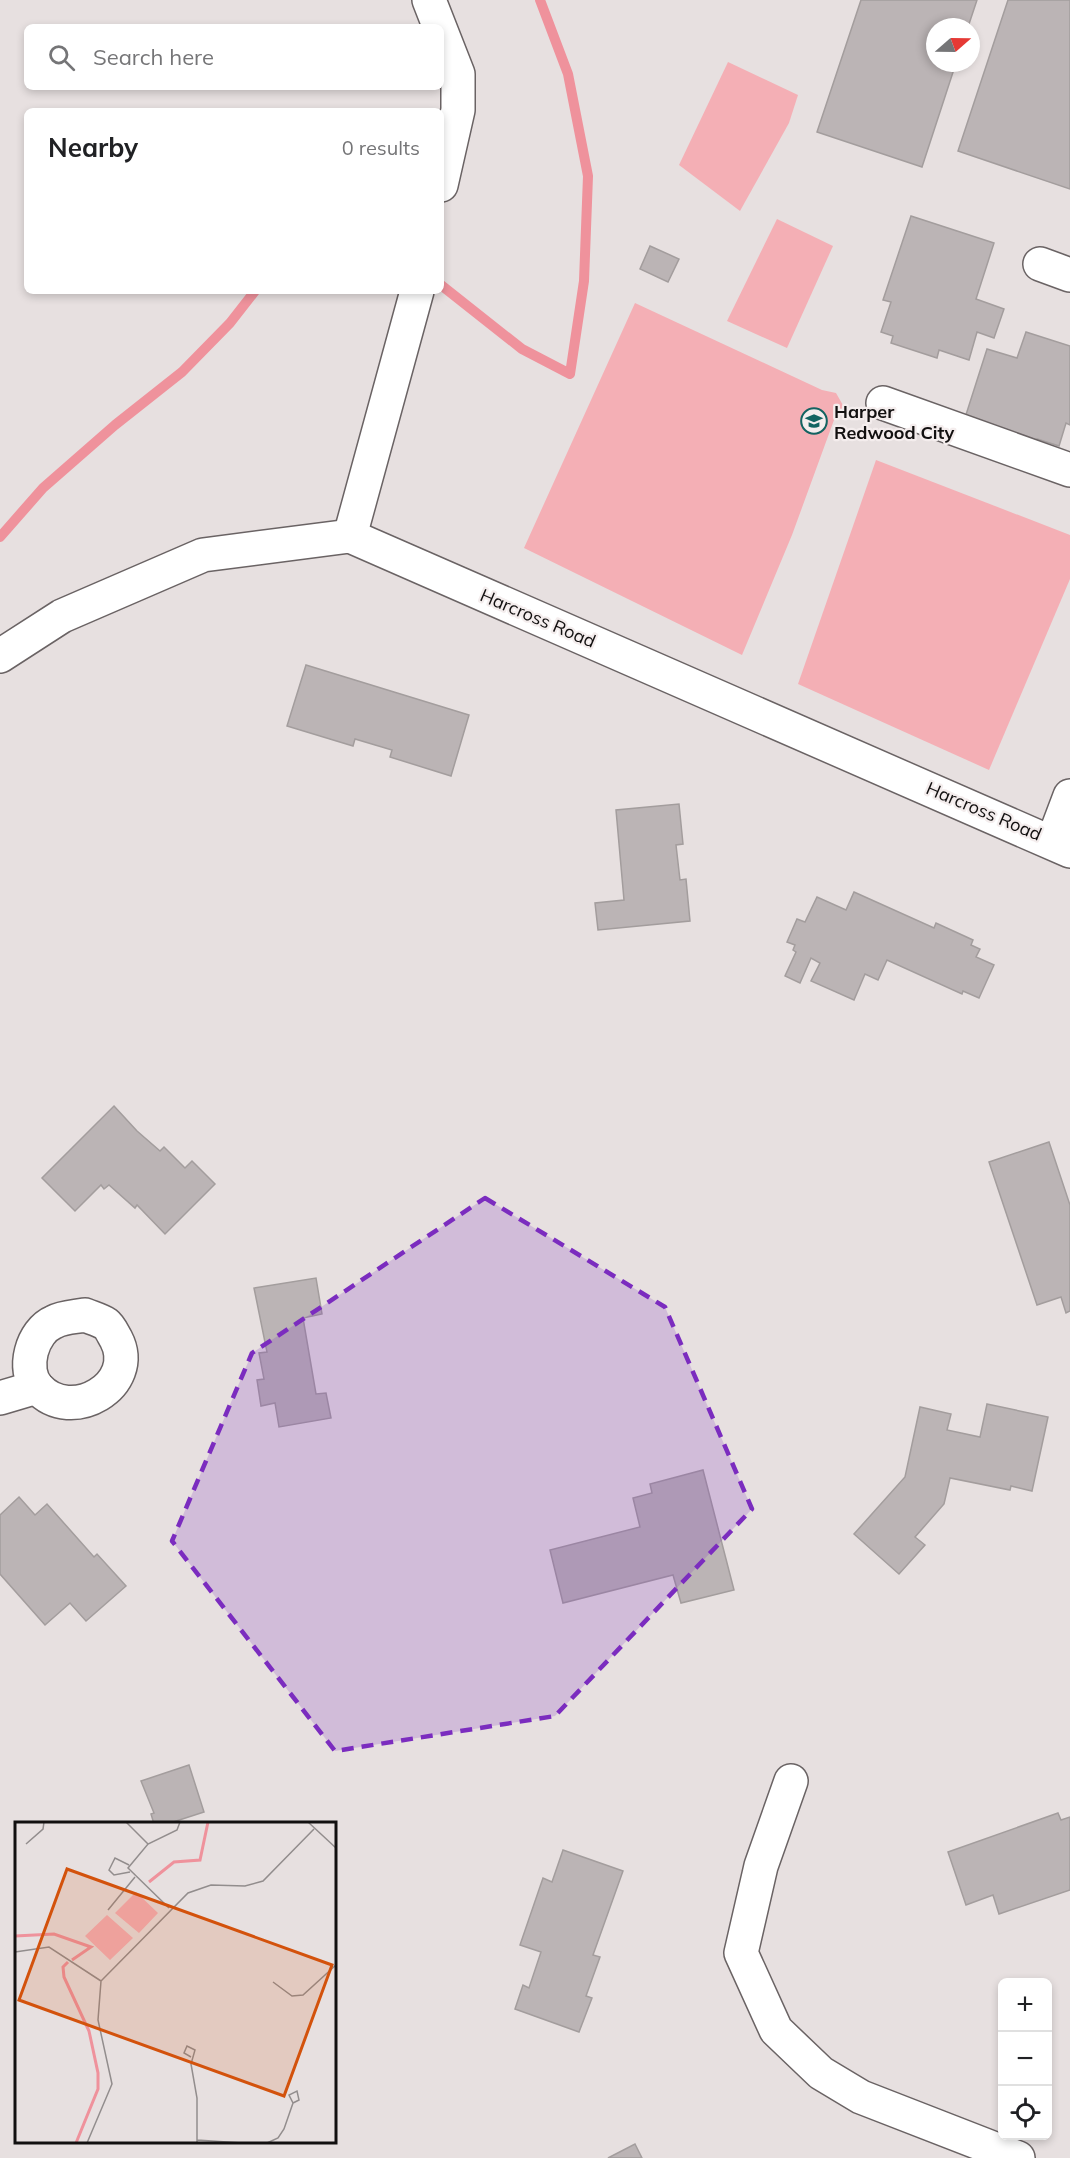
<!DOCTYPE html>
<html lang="en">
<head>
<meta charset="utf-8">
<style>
  :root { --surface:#fff; --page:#f2f2f2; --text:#202124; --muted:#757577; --line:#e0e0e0 }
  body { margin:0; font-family:Mulish,sans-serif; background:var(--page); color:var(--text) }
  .controls { position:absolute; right:18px; bottom:18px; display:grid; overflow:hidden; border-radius:9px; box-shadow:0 3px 9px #0003 }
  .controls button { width:54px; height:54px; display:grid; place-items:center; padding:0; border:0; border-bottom:2px solid var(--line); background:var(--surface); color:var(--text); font:30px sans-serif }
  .compass { position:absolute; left:926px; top:18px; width:54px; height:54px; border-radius:50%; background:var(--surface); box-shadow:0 3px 9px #0003; rotate:70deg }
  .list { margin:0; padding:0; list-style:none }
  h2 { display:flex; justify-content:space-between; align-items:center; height:78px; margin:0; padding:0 24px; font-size:26px }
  h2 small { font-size:20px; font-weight:400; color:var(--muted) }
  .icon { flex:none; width:33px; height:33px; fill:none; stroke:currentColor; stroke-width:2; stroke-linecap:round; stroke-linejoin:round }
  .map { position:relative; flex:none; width:1070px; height:2158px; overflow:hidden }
  .search { position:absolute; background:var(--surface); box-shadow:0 3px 9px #0003; left:24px; top:24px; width:420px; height:66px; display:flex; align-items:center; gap:15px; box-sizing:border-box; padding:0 21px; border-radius:9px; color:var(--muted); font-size:22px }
  .panel { position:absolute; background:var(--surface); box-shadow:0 3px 9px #0003; left:24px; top:108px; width:420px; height:186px; border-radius:9px }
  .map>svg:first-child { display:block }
  .green { fill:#f4afb5 }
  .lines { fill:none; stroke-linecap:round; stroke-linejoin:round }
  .stream { stroke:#ef929c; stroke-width:10 }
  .building { fill:#bbb4b5; stroke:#a39d9d; stroke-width:1.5 }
  .minor-casing { stroke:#6a6364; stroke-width:36 }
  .minor { stroke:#fff; stroke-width:33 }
  .marked { fill:#7b2cbf; fill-opacity:0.2; stroke:#7b2cbf; stroke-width:4.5; stroke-dasharray:12 8; stroke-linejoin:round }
  .labels { text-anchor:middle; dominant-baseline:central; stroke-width:4.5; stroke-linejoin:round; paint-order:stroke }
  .poi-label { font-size:18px; font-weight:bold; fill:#121010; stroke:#f4eded; text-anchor:start }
  .street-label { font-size:18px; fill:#121010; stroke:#f4eded }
  .inset-river { fill:none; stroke:#ef929c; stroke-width:3 }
  .inset-road { fill:none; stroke:#928d8d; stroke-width:1.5 }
  .view { fill:#d3520c; fill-opacity:0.15; stroke:#d3520c; stroke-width:3 }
  .inset-edge { fill:none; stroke:#121010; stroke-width:3 }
</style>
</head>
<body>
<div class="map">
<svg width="1070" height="2158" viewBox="0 0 1070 2158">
  <rect width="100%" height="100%" fill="#e7e0e0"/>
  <!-- green -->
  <g class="green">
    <path d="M728 62 798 95 789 123 740 211 679 165Z"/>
    <path d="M777 219 833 246 787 348 727 321Z"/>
    <path d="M635 303 822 390 836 393 844 407 834 420 792 535 742 655 524 548Z"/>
    <path d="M876 460 1070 535V579L989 770 798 684Z"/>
  </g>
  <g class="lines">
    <!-- stream -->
    <g class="stream">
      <path d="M441 285 522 349 570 374 584 281 588 176 568 74 540 0"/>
      <path d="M0 537 43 488 115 425 182 372 230 323 255 291"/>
    </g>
  </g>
  <!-- building -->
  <g class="building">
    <path d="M861 0H977L968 27H935V63H956L922 167 817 132Z"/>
    <path d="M1008 0H1070V189L958 151Z"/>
    <path d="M911 216 994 243 976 299 1004 309 994 338 977 332 969 360 939 350 937 358 891 343 893 336 881 332 891 302 883 300Z"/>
    <path d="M650 246 679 259 668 282 640 269Z"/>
    <path d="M1026 332 1070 346V425L1066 423 1059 446 1037 439 1035 443 964 421 987 349 1017 358Z"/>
    <path d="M306 665 469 715 451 776 390 757 392 750 355 739 353 746 287 726Z"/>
    <path d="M679 804 683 844 676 845 680 880 686 879 690 921 598 930 595 903 624 900 616 810Z"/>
    <path d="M854 892 934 928 936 923 973 940 971 945 980 949 976 957 994 965 979 998 963 991 962 994 887 960 878 980 865 974 854 1000 811 981 820 963 811 958 800 983 785 976 796 952 793 950 795 945 787 942 797 919 805 922 817 897 846 910Z"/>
    <path d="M114 1106 137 1131 160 1151 164 1147 185 1168 192 1161 215 1184 165 1234 137 1205 135 1208 109 1185 104 1189 101 1185 75 1211 42 1178Z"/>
    <path d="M1049 1142 1070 1205V1311L1066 1313 1061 1297 1037 1305 989 1162Z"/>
    <path d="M316 1278 322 1314 303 1318 316 1394 326 1393 331 1418 279 1427 275 1403 261 1406 257 1380 264 1379 259 1353 267 1352 254 1288Z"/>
    <path d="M987 1404 1048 1417 1032 1491 1011 1486 1010 1490 950 1478 944 1504 915 1537 925 1545 899 1574 854 1534 905 1477 920 1407 951 1414 947 1430 980 1437Z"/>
    <path d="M703 1470 734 1590 681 1603 673 1575 563 1603 550 1550 640 1527 633 1498 652 1493 650 1484Z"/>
    <path d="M19 1497 35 1515 47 1504 94 1557 97 1554 126 1586 86 1621 70 1603 45 1625 0 1574V1515Z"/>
    <path d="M189 1765 204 1812 167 1824H154L151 1814 154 1813 141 1781Z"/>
    <path d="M1058 1813 1061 1820 1070 1817V1890L999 1914 993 1895 966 1905 948 1852Z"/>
    <path d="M563 1850 623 1871 593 1955 600 1957 586 1996 592 1998 579 2032 515 2009 523 1985 529 1988 541 1952 520 1945 543 1878 552 1882Z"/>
    <path d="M635 2144 642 2158H608Z"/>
  </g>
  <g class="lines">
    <!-- minor casing -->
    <g class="minor-casing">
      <g id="minor">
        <path d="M429 0 458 74V110L441 185"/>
        <path d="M1040 264 1070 275"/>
        <path d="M883 403 1070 470"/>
        <path d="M350 536 417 291"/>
        <path d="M0 656 62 616 203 555 350 536 1070 851"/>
        <path d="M1053 841 1070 796"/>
        <path d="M85 1315C92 1318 100 1320 106 1324 110 1327 113 1334 116 1339 140 1385 71 1425 38 1388 21 1370 32 1331 54 1322 63 1317 75 1317 85 1315Z"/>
        <path d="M0 1398 37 1387"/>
        <path d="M791 1781 761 1866 741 1953 776 2030 821 2073 861 2097 1018 2158"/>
      </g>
    </g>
    <!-- minor -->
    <use href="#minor" class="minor"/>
  </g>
  <!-- marked area -->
  <path class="marked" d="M485 1198 665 1307 752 1509 555 1716 335 1751 172 1541 252 1353Z"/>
  <!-- icons -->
  <defs>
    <g id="school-ring" transform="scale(1.35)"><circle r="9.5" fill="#f4eded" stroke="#136361" stroke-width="1.5"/><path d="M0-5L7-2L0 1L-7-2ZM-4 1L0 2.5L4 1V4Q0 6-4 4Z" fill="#136361"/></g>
  </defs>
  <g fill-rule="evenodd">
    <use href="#school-ring" x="814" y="421"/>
  </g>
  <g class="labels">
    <!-- poi labels -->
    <g class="poi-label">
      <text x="834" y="411">Harper<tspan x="834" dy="21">Redwood City</tspan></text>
    </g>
    <!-- street labels -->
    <g class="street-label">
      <text transform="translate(538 618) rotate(23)">Harcross Road</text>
      <text transform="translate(984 811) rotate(23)">Harcross Road</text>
    </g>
  </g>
  <!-- overview -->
  <g transform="translate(15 1822)">
    <rect width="321" height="321" fill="#e7e0e0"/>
    <path d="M121 70 143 91 124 111 100 91ZM92 93 118 116 95 138 70 114Z" fill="#f4afb5"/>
    <path class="inset-river" d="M134 60 159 40 185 38 193 0M0 114 39 112 76 125 57 138M53 140 48 145 49 155 74 209 83 251V267L61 321"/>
    <path class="inset-road" d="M111 0 133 22M293 0 321 26M11 22 28 7 29 0M114 43 100 36 94 48 99 53 115 50M154 86 113 46 133 22 162 8 165 0M93 88 120 55M0 130 34 125 86 159M258 160 277 174 288 173 321 143M176 235 169 231 172 224 180 228 176 242 182 276V321M182 318 227 321M72 321 97 262 83 198 86 159 173 71 196 63 230 64 248 59 299 7M252 321 263 316 269 307 278 281 274 273 282 269 284 278 278 281"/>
    <path class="view" d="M52 47 317 143 269 274 4 178Z"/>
    <rect width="321" height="321" class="inset-edge"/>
  </g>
</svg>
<div class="controls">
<button>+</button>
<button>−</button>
<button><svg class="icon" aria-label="locate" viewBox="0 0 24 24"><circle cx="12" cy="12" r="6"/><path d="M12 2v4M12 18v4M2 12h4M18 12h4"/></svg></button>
</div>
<svg class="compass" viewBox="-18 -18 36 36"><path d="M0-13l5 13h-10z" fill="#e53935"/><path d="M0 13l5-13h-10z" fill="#757577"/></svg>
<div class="search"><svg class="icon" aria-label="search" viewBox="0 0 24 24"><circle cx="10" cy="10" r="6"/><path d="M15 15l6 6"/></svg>Search here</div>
<section class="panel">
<h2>Nearby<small>0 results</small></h2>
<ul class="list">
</ul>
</section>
</div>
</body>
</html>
